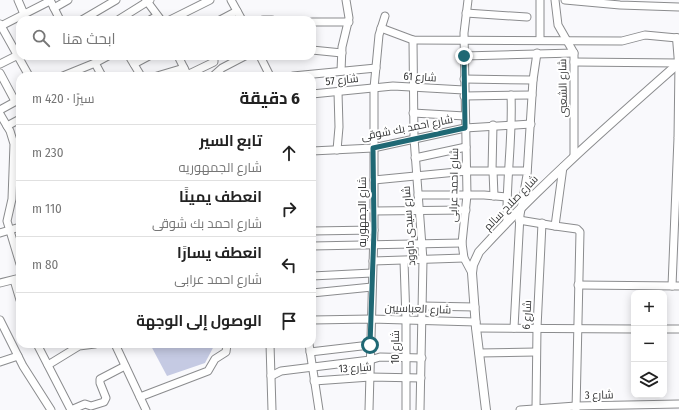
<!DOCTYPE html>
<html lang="ar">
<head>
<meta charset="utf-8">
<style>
  :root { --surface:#fff; --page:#f2f2f2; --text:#222; --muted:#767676; --line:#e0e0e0 }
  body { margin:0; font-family:"Fira Sans Condensed",Cairo,sans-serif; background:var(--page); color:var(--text); direction:rtl }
  .controls { position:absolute; right:12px; bottom:12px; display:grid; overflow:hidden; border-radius:8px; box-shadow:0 2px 10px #0003 }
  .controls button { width:36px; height:36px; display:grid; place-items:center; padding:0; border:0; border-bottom:1px solid var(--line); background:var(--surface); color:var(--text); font:20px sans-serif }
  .stop { position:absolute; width:12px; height:12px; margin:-9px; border:3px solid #1f6874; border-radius:50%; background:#fff }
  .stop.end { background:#1f6874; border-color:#fff; box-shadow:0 1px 4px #0008 }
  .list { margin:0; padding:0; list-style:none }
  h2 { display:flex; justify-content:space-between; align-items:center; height:52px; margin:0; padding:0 16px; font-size:17px }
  h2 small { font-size:13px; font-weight:400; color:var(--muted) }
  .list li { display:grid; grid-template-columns:26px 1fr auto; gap:12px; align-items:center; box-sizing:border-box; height:56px; padding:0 16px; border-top:1px solid var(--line) }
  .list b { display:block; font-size:15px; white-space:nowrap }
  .list p { margin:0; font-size:13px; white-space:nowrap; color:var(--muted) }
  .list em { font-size:13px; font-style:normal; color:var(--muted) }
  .icon { flex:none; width:22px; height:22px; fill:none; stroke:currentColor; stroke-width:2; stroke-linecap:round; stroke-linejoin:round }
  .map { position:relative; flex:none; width:679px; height:410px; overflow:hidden; direction:ltr }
  .search { position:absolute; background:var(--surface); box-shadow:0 2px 10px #0003; left:16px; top:16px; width:300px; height:44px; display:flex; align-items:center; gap:10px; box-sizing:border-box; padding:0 14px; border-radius:12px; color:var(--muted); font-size:15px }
  .panel { position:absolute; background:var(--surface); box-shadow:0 2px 10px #0003; left:16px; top:72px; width:300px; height:276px; border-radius:12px; direction:rtl }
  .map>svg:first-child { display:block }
  .green { fill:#c5cae3 }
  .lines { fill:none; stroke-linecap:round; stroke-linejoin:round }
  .minor-casing { stroke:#8b8c8e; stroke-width:9 }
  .tertiary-casing { stroke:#8b8c8e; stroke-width:10 }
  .minor { stroke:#fff; stroke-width:7 }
  .tertiary { stroke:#fff; stroke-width:8 }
  .route { stroke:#1f6874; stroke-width:5 }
  .labels { text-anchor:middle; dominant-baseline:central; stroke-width:4; stroke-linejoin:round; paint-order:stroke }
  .street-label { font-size:11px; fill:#343536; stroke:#fff }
</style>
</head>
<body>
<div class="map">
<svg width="679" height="410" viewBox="0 0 679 410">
  <rect width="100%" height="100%" fill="#f9f9fc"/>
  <!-- green -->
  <path class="green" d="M150 344H215L205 363 167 376Z"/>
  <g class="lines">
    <!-- minor casing -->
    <g class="minor-casing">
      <g id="minor">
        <path d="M18 0 24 14"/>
        <path d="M50 0 60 20"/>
        <path d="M146 0 161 20"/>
        <path d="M231 0 242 20"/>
        <path d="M468 0 464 33 467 195 462 243 464 258 472 273"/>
        <path d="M555 0 558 25 574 53V156"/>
        <path d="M565 0 620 5 679 7"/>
        <path d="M54 8 68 0"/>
        <path d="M466 13 527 17"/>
        <path d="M82 20 116 0"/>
        <path d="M118 20 150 0"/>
        <path d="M150 20 157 16"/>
        <path d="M170 20 210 0"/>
        <path d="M220 20 237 11"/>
        <path d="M263 20H272"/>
        <path d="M312 22H349"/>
        <path d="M0 24 29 76"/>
        <path d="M1 26 50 1"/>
        <path d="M381 28 413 40 622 41 645 35 677 38"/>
        <path d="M540 39V0"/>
        <path d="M413 40 414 138 423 260 420 410"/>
        <path d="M312 50 342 53"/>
        <path d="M129 56 141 76"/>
        <path d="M178 56 186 72"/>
        <path d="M260 56 270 76"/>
        <path d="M464 56 574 53"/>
        <path d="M574 62 679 63"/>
        <path d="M95 63 102 76"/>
        <path d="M0 64 20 54"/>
        <path d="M134 64 149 56"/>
        <path d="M341 71 342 47 349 18 346 0"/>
        <path d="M0 73 15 101"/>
        <path d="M187 75 214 62V56"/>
        <path d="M63 76 95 63 108 56"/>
        <path d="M157 76 184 68"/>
        <path d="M213 76 222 68 245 56"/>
        <path d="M293 76 376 68"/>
        <path d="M464 79 533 80"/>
        <path d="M312 94 393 86 464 90"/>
        <path d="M464 96 532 95"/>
        <path d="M0 110 20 99"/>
        <path d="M413 113 465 116"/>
        <path d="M0 114 10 131 14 144 12 199 7 221 20 264"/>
        <path d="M7 126 20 119"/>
        <path d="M337 150 339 127 338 92"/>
        <path d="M312 151 373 148 465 128 531 124"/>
        <path d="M415 158 466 147"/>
        <path d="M563 167 555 226 577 229 580 232 576 410"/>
        <path d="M492 171 493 125"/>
        <path d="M493 171 494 196"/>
        <path d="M374 180 467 171H527"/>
        <path d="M418 195H484L507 197"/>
        <path d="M374 211 466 210"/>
        <path d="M519 220 555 226"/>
        <path d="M507 222C506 179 513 138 511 95"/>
        <path d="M312 231 374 230"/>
        <path d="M0 233 20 227"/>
        <path d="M312 246 462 243"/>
        <path d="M373 261 464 258"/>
        <path d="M404 261 406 320V410"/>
        <path d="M312 276 372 273"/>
        <path d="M14 280 20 300"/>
        <path d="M0 283 20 278"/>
        <path d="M578 285 679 286"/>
        <path d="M672 286 678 138 679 63"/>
        <path d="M312 293 372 287"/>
        <path d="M423 306 475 307"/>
        <path d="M0 320 23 366 51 410"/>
        <path d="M312 320 371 319 476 322"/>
        <path d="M476 328 634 329"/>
        <path d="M514 328 520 215 527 175 533 80 537 53"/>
        <path d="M664 329H679"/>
        <path d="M37 344 71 410"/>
        <path d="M115 344 146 410"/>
        <path d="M270 344 272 410"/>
        <path d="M309 344 319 410"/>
        <path d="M310 352 370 345"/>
        <path d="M479 353 536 352"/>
        <path d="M0 362 18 356"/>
        <path d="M48 365 79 346 95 344"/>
        <path d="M271 376 281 371 370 360 380 357 422 358"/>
        <path d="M314 381 370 377 421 378"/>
        <path d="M140 397 208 371 215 359 226 352 227 344"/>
        <path d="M536 408 537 328 542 223"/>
        <path d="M71 410 85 404 91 406 104 402 106 398 100 383V379L125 366"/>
        <path d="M369 410 374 230V88L379 35 385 16"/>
        <path d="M520 410 576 406 679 404"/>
      </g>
    </g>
    <!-- tertiary casing -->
    <g class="tertiary-casing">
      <path id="tertiary" d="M486 410 476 328 472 273 473 265 479 252C541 184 610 124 679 63L677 38 679 39"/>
    </g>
    <!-- minor -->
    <use href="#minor" class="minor"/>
    <!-- tertiary -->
    <use href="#tertiary" class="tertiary"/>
  </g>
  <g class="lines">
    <!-- route -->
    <path class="route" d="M370 345 374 230 373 148 465 128 464 56"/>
  </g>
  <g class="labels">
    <!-- street labels -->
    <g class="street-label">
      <text transform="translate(420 77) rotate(3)">شارع 61</text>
      <text transform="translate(342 80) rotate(-6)">شارع 57</text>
      <text transform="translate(563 88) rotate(-91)">شارع الشعبى</text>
      <text transform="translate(407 128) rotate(-11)">شارع احمد بك شوقى</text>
      <text transform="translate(454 185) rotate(-89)">شارع احمد عرابى</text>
      <text transform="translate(511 203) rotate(-46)">شارع صلاح سالم</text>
      <text transform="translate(362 212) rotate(-90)">شارع الجمهوريه</text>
      <text transform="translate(409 226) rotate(-94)">شارع سيدى داوود</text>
      <text transform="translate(418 309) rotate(2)">شارع العباسيين</text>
      <text transform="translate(527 315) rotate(-87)">شارع 6</text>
      <text transform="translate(395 347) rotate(-90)">شارع 10</text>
      <text transform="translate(355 368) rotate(-3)">شارع 13</text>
      <text transform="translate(599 395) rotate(-1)">شارع 3</text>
    </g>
  </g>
</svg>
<div class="controls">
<button>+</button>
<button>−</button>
<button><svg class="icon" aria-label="layers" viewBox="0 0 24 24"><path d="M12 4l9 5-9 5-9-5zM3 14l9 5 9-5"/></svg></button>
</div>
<div class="stop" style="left:370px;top:345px"></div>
<div class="stop end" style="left:464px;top:56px"></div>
<div class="search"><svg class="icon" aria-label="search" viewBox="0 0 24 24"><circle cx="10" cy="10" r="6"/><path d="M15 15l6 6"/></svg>ابحث هنا</div>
<section class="panel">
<h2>6 دقيقة<small>سيرًا · 420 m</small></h2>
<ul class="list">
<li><svg class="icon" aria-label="ahead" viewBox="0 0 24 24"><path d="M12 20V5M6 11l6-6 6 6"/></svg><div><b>تابع السير</b><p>شارع الجمهوريه</p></div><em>230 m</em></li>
<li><svg class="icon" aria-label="right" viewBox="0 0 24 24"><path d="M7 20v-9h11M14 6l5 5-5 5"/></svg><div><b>انعطف يمينًا</b><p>شارع احمد بك شوقى</p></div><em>110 m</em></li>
<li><svg class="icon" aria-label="left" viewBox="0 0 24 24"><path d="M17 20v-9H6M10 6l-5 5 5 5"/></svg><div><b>انعطف يسارًا</b><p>شارع احمد عرابى</p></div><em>80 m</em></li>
<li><svg class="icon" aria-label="arrive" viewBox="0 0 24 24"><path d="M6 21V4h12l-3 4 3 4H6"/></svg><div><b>الوصول إلى الوجهة</b></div></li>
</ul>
</section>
</div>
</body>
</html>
